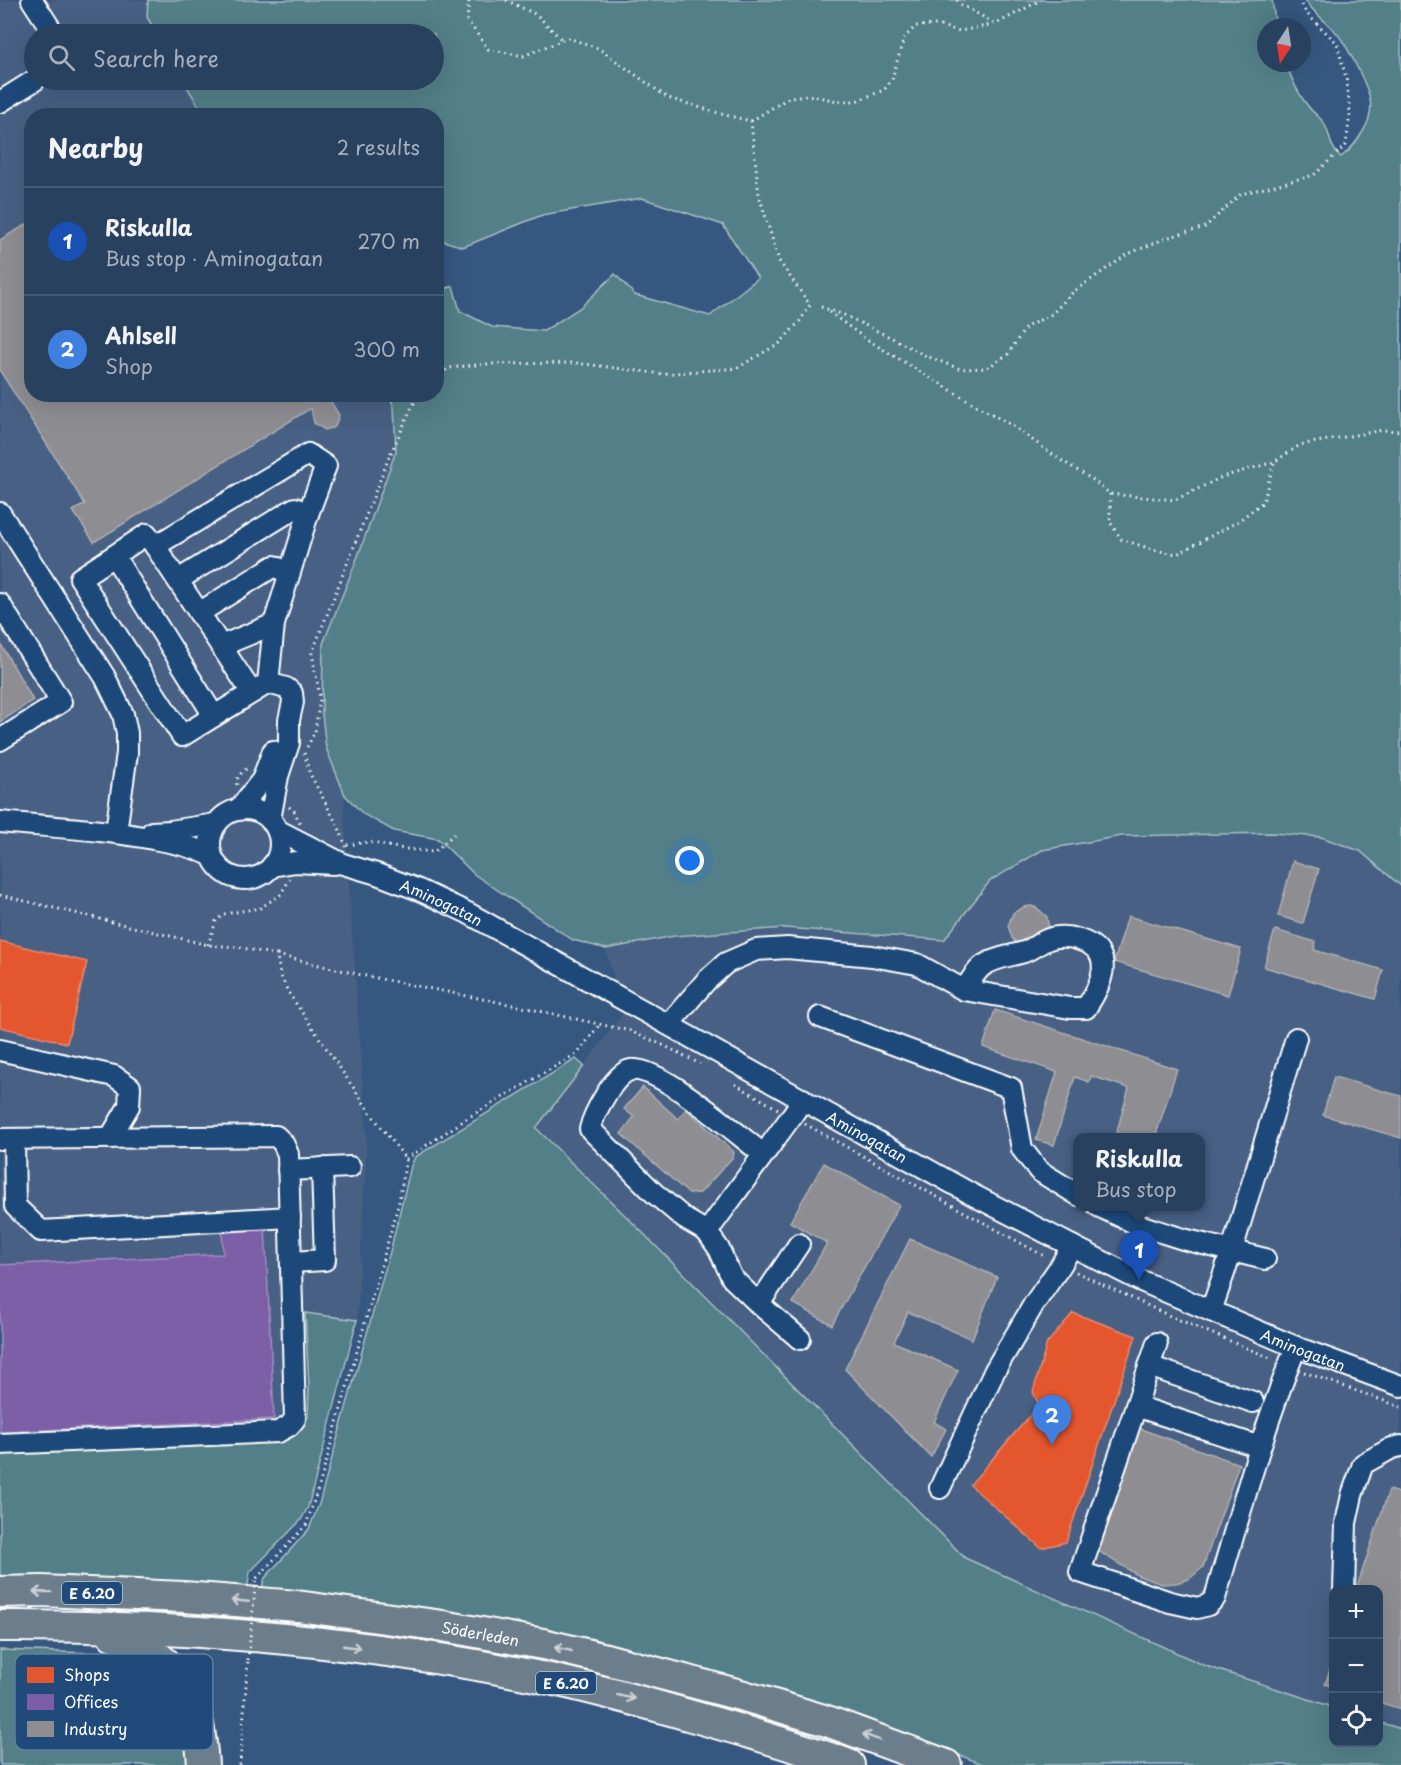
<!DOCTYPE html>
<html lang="en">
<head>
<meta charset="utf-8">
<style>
  :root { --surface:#28415f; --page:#344c68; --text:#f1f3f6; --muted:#a5afbd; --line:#445a74; --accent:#ffd166 }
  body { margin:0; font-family:"Playpen Sans",sans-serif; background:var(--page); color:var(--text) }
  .controls { position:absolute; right:18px; bottom:18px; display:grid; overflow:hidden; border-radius:12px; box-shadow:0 6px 24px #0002 }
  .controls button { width:54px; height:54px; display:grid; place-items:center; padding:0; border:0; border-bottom:2px solid var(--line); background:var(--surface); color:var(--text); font:30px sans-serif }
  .compass { position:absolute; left:1257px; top:18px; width:54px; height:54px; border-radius:50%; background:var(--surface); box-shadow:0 6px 24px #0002; rotate:192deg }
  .you { position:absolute; left:690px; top:861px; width:21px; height:21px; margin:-15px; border:4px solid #fff; border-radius:50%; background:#1a73e8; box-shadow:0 0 0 9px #1a73e833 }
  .badge { display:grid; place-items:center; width:39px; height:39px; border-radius:50%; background:var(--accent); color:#fff; font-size:20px; font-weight:700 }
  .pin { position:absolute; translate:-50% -50px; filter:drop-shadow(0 2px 3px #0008) }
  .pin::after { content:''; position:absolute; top:32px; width:21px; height:18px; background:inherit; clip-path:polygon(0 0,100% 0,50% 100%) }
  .popup { position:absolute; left:1073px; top:1133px; width:132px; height:78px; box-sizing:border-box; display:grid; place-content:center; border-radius:12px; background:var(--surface); filter:drop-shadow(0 2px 4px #0005); font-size:20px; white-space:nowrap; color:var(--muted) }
  .popup b { font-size:22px; color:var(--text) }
  .popup::after { content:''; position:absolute; left:50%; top:100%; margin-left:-12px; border:12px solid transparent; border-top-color:var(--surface) }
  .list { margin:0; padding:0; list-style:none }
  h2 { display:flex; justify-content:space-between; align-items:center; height:78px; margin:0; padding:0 24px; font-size:26px }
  h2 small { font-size:20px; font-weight:400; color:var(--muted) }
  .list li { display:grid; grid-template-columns:39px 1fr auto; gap:18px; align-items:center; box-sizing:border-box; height:108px; padding:0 24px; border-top:2px solid var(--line) }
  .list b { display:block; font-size:22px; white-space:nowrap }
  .list p { margin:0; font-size:20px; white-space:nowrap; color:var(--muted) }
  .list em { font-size:20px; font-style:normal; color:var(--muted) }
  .icon { flex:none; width:33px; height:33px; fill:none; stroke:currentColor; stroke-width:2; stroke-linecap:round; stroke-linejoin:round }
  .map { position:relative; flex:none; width:1401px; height:1765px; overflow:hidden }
  .search { position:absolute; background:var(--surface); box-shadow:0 6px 24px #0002; left:24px; top:24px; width:420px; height:66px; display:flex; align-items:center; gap:15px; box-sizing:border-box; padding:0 21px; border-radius:33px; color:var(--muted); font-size:22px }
  .panel { position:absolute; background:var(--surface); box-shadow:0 6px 24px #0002; left:24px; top:108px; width:420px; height:294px; border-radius:24px }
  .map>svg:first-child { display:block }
  .built { fill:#466083; fill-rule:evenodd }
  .green { fill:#537f88; stroke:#a9bfc4; stroke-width:1.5 }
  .shops { fill:#e4572e; stroke:#ec896d; stroke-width:1.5 }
  .offices { fill:#7b5ea7; stroke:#a38ec1; stroke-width:1.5 }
  .industry { fill:#8d8d92; stroke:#afafb3; stroke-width:1.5 }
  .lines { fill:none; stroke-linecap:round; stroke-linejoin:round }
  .minor-casing { stroke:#fff; stroke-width:24 }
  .highway-casing { stroke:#fff; stroke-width:34 }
  .path { stroke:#fff; stroke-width:3; stroke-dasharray:1.5 4.5; stroke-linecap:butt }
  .minor { stroke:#1f4a7a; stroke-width:20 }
  .highway { stroke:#6c7d8b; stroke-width:30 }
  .path-bridge { stroke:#fff; stroke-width:3; stroke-dasharray:1.5 4.5; stroke-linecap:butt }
  .oneway { stroke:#ccd2d6 }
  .labels { text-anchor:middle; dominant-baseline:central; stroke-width:6; stroke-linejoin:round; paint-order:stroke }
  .shield { fill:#1f4a7a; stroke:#bcc9d7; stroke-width:1.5 }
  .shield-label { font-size:14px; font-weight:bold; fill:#fff }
  .street-label { font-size:15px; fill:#fff; stroke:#1f4a7a }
  .key { fill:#1f4a7a; stroke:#6280a2; stroke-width:1.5 }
  .key-label { font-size:16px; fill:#fff }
</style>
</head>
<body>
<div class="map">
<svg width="1401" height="1765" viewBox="0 0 1401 1765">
  <rect width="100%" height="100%" fill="#36577f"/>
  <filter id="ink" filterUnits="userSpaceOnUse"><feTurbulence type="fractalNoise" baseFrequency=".0167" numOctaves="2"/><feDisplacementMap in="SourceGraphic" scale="12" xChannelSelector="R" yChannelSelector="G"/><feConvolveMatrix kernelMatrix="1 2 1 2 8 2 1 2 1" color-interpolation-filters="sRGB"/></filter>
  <g filter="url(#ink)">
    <!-- built -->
    <g class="built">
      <path d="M0 0H148L147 17 157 34H34V80H183L204 115 32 116V394H389L394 407 396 451 358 556 323 644 322 714 326 748 345 795 344 811 367 1143 357 1320 305 1313 309 1386 308 1417 297 1433 275 1440 0 1452Z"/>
      <path d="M1272 833 1321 837 1360 851 1401 886V1729L1379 1722 1378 1590H1334L1333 1707 1206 1666 965 1558 637 1227 536 1128 584 1066 623 1013 606 949 674 936 785 928 944 940 990 881 1042 850 1122 836ZM1078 1138H1200V1206H1078Z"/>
    </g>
    <!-- green -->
    <g class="green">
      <path d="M148 0H1272L1276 27H1266V63H1286C1291 78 1297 93 1308 106 1312 112 1320 117 1324 123 1332 137 1327 144 1341 157 1351 150 1356 143 1362 133 1379 107 1368 90 1356 65 1350 53 1343 39 1334 30 1324 20 1313 12 1305 0H1401V886L1360 851 1321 837 1272 833 1122 836 1042 850 990 881 944 940 785 928 674 936 606 949 573 940 475 875 438 839 394 831 363 814 345 795 326 748 322 714 323 644 358 556 396 451 394 407 389 395 436 394 437 292 453 286 460 311 492 327 544 331 581 307 615 274 635 295 710 316 758 278 723 225 642 198 542 215 463 247 437 239 436 116 204 115 183 80H434V34H157L147 17Z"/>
      <path d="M576 1059 584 1066 536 1128 637 1227 965 1558 1206 1666 1333 1707 1334 1742H1378L1379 1722 1401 1729V1765H985L871 1721 770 1687 594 1639 426 1610 262 1587 265 1578 309 1529 319 1504 391 1248 411 1166 415 1157Z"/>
      <path d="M305 1313 357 1320 308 1507 301 1520 250 1572 247 1590 0 1579V1452L275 1440 297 1433 308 1417 309 1386Z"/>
      <path d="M0 1650 95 1653 122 1656 141 1663 157 1672 182 1707 195 1765H0Z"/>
    </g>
    <!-- shops -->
    <g class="shops">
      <path d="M0 941 87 962 67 1043 0 1027Z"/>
      <path d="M1073 1313 1136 1336 1066 1542 1041 1548 970 1485 1039 1405 1033 1392 1047 1343Z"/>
    </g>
    <!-- offices -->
    <path class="offices" d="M265 1225 274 1419 0 1432V1265L223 1254 222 1227Z"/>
    <!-- industry -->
    <g class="industry">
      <path d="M32 221V394H326L339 415 335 427 325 430 314 423 311 408 94 542 73 511 85 504 0 371V240Z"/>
      <path d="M0 643 33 700 0 722Z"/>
      <path d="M1293 861 1319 869 1303 923 1278 916Z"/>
      <path d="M1031 906 1037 908 1047 917 1049 930 1022 946 1016 943 1012 938 1008 926 1013 913 1024 907Z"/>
      <path d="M1128 916 1241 949 1228 995 1114 962Z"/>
      <path d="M1275 930 1316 942 1314 950 1383 970 1375 999 1264 967Z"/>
      <path d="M995 1010 1177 1069 1155 1138H1115L1129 1088 1091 1076 1089 1082 1075 1077 1054 1145 1036 1140 1057 1072 983 1047Z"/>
      <path d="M1334 1077 1401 1096V1138L1323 1115Z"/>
      <path d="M643 1087 678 1119 686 1109 734 1152 733 1157 700 1193 689 1194 621 1134 634 1117 624 1109Z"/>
      <path d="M824 1163 899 1205 832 1325 793 1303 827 1243 790 1222Z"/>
      <path d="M910 1239 997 1277 972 1339 908 1312 894 1342 958 1370 934 1422 946 1429 931 1457 845 1369Z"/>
      <path d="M1138 1428 1239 1464 1203 1567 1189 1579 1176 1583 1162 1584 1139 1576 1093 1548Z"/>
      <path d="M1389 1490 1401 1494V1709L1378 1702V1590H1356Z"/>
      <path d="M1334 1658V1687L1325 1684Z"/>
    </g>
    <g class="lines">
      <!-- minor casing -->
      <g class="minor-casing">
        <g id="minor">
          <path d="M32 0 54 34"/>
          <path d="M0 102 35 80"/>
          <path d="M0 513 105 677 123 714 127 733V753L116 832"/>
          <path d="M155 546 308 454 326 466 308 514 274 624 268 683"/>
          <path d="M114 556 214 716"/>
          <path d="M178 580 295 508 308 514"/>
          <path d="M0 604 61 702 0 740"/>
          <path d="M199 613 274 566 288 573"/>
          <path d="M221 646 274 624"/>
          <path d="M252 693 147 534 80 578 182 736 268 683 286 688 292 693 293 702 289 720V743L278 776 270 820"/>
          <circle cx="245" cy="844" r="35"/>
          <path d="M238 810 262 780 273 751"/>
          <path d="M0 822C51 827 103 829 153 839 173 842 193 847 211 855"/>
          <path id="s1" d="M277 830 343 864 377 874 419 890 468 913 975 1196 1072 1246 1139 1280 1211 1311 1296 1347 1401 1386"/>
          <path d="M152 832 170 831 216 824"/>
          <path d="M272 866 295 862 334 864"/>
          <path d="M820 1017 1011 1088 1022 1149 1039 1171 1078 1195"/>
          <path d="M669 1024 706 981 726 963 756 950 787 948 872 956 917 964 964 990 1070 1008H1086C1100 987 1116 955 1085 942 1076 938 1067 936 1058 937 1046 937 1035 948 1024 952 1011 956 997 957 984 965 976 970 970 982 964 990"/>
          <path d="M0 1050 114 1076 130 1087 129 1106 110 1138"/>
          <path d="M0 1139 276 1136 283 1143 288 1154 295 1419 289 1426 278 1432 0 1444"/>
          <path d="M14 1139 15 1206 41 1231 290 1217"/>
          <path d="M763 1154C738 1135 660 1066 631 1070 615 1072 593 1115 590 1129L654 1193 685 1219 707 1232 719 1249 732 1278 759 1304 800 1339"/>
          <path d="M288 1170 350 1167"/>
          <path d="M1098 1206 1139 1225 1183 1239 1265 1259"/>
          <path d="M707 1232 791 1117 803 1099"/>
          <path d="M291 1262 325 1260 322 1168"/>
          <path d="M759 1304 799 1244"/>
          <path d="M1211 1311 1232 1250 1296 1038"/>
          <path d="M1149 1366 1253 1402"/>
          <path d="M1136 1406 1157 1343"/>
          <path d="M1260 1447 1136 1406 1080 1572 1170 1602 1197 1608 1208 1605 1215 1598C1240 1514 1263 1428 1296 1347"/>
          <path d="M940 1488 995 1370 1034 1304 1061 1265 1072 1246"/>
          <path d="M1344 1590 1346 1523 1352 1495 1363 1464 1392 1448 1401 1446"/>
        </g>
      </g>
      <!-- highway casing -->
      <g class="highway-casing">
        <g id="highway">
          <path id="s2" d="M0 1592 41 1591 184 1597 297 1606 443 1626 543 1644 602 1658 744 1696 827 1721 946 1765"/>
          <path d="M0 1626C179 1625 359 1641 535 1676 591 1687 647 1703 702 1719 751 1733 800 1747 849 1765"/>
          <path d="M113 1635C125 1640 140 1644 151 1652 192 1680 200 1718 203 1765"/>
        </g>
      </g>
      <!-- path -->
      <g class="path">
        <path d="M506 0 537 15 562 40"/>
        <path d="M957 0 960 4 996 24"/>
        <path d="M751 121 790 97 808 95 838 101H856L884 90 892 79 904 38 916 26 936 25 960 31 996 24 1041 0"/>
        <path d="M821 307 844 315 894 339 924 355 960 369 987 368 1008 354 1026 327 1052 314 1073 292 1128 254 1166 238 1205 227 1241 194 1314 175 1346 145 1350 114 1347 82 1337 43 1306 13 1300 0"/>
        <path d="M829 312 869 341 974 404 1013 426 1056 457 1093 480 1110 494 1175 500 1222 477 1274 462 1300 445 1383 430 1401 431"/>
        <path d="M436 378 449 368 484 364 576 363 662 374 737 368 780 343 800 321 810 305 779 261 759 195 751 121 725 115 668 98 598 48 568 38 523 56 488 49 467 20 469 0"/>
        <path d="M1110 494V522L1121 539 1154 550 1177 554 1237 522 1263 502 1274 463"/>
        <path d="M307 747 315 732 320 698 312 653 389 457 413 405 420 394"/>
        <path d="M304 753 310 774 339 828 346 847"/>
        <path d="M237 785C236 776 242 772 249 767"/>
        <path d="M289 807 294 811 300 823"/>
        <path d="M347 845 368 842 398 848 434 852 454 834"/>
        <path d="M0 895 208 945 237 947 277 955 280 974 288 992 372 1115 406 1159 399 1202 320 1483 306 1525 256 1579"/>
        <path d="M208 945 216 921 224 914 260 908 280 895 290 879"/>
        <path d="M277 955 361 975 513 1005 630 1031 665 1046 700 1064"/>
        <path d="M735 1084 778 1109"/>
        <path d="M805 1124 1046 1257"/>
        <path d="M406 1159 469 1117 578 1053 600 1024"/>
        <path d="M1076 1272 1170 1316 1273 1359"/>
        <path d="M1304 1372 1401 1407"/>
        <path d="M240 1765 248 1660"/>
      </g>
      <!-- minor -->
      <use href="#minor" class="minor"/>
      <!-- highway -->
      <use href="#highway" class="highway"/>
      <!-- path-bridge -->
      <path class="path-bridge" d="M248 1660 256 1579"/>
    </g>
    <!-- one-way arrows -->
    <defs><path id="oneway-shaft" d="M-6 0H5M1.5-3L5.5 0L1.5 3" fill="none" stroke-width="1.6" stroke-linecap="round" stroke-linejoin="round" transform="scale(1.5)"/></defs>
    <g class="oneway">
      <use href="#oneway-shaft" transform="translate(42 1592) rotate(-179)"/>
      <use href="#oneway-shaft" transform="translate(240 1601) rotate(-175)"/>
      <use href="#oneway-shaft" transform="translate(352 1647) rotate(8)"/>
      <use href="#oneway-shaft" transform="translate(563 1649) rotate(-167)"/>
      <use href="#oneway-shaft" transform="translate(626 1697) rotate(13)"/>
      <use href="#oneway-shaft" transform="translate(871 1737) rotate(-160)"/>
    </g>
  </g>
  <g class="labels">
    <!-- shield labels -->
    <g class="shield">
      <rect x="62" y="1582" width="60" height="22" rx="4.5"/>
      <rect x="536" y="1672" width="60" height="22" rx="4.5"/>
    </g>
    <g class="shield-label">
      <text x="92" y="1593">E 6.20</text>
      <text x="566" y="1683">E 6.20</text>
    </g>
    <!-- street labels -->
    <g class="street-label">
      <text stroke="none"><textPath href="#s1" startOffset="180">Aminogatan</textPath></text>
      <text stroke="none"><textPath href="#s1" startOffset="666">Aminogatan</textPath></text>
      <text stroke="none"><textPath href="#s1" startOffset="1152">Aminogatan</textPath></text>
      <text stroke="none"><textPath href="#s2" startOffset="483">Söderleden</textPath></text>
    </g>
  </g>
  <!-- legend -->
  <rect x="15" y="1654" width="198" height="96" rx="9" class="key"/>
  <rect x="27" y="1667" width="27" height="16" fill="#e4572e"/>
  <rect x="27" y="1694" width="27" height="16" fill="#7b5ea7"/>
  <rect x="27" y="1721" width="27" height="16" fill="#8d8d92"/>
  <g class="key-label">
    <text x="64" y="1681">Shops</text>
    <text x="64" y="1708">Offices</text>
    <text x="64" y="1735">Industry</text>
  </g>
</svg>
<div class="controls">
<button>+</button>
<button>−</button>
<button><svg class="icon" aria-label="locate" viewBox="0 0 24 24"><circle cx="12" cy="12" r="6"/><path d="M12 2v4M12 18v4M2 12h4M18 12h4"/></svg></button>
</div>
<svg class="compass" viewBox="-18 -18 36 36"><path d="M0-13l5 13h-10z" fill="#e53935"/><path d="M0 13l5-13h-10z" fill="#a5afbd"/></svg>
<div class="you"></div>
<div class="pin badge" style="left:1139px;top:1280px;background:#1a4fb4">1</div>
<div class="popup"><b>Riskulla</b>Bus stop</div>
<div class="pin badge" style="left:1052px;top:1445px;background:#3f7fe0">2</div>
<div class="search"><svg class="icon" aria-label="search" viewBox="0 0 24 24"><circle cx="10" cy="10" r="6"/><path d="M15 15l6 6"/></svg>Search here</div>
<section class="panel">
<h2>Nearby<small>2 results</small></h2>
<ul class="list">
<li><span class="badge" style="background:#1a4fb4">1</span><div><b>Riskulla</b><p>Bus stop · Aminogatan</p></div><em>270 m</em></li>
<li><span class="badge" style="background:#3f7fe0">2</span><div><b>Ahlsell</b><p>Shop</p></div><em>300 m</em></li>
</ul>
</section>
</div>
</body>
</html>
